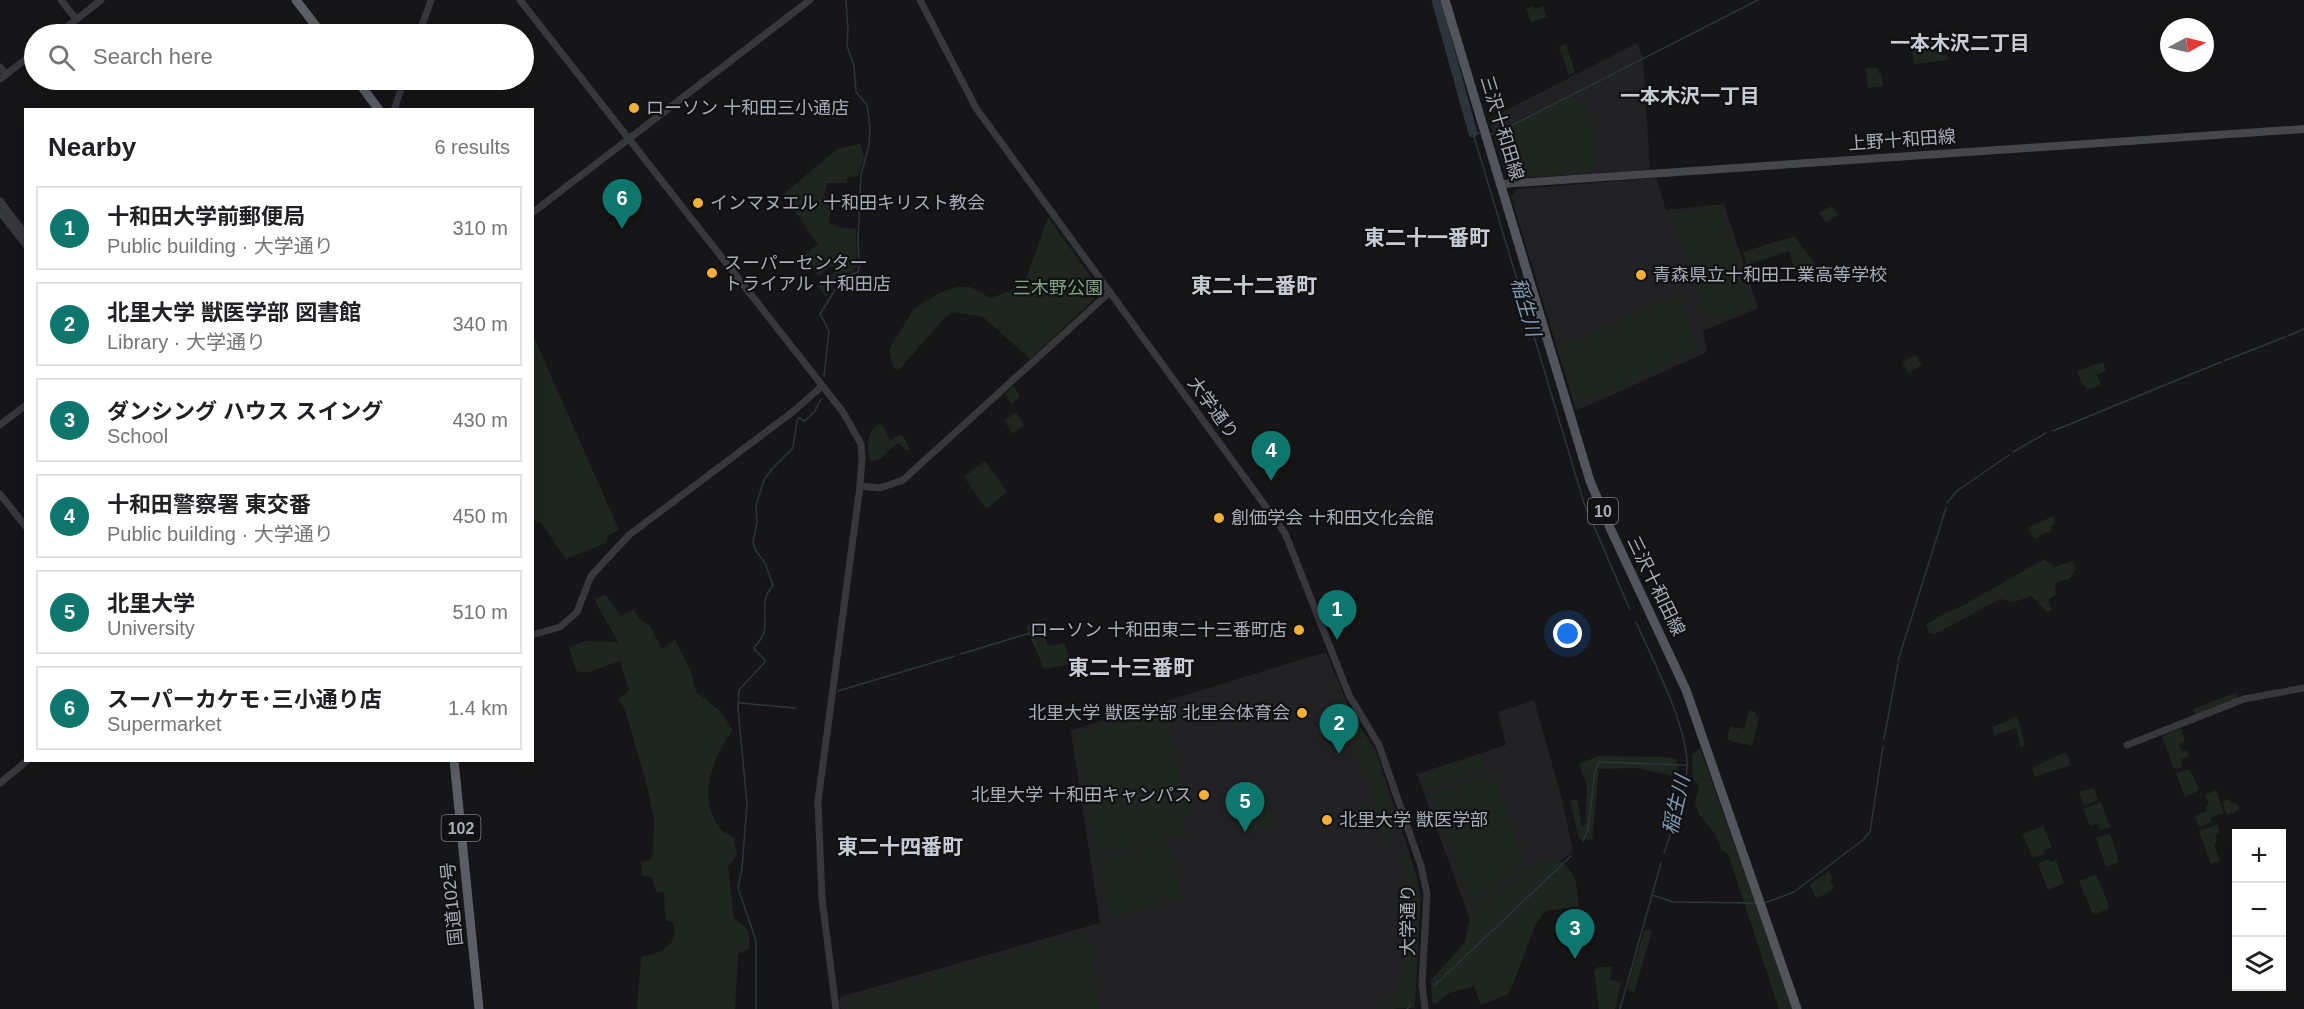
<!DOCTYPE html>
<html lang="en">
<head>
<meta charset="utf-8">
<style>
  :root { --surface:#fff; --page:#f6f6f6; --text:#202124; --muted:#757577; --line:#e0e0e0; --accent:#0f766e }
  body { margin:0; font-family:Arial,"Noto Sans JP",sans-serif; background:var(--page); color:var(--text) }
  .controls { position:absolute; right:18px; bottom:18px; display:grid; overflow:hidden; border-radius:0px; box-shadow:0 3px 15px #0003 }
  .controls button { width:54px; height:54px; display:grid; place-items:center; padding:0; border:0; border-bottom:2px solid var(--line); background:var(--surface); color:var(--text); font:30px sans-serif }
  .compass { position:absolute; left:2160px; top:18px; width:54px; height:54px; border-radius:50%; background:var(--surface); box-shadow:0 3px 15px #0003; rotate:83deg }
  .you { position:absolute; left:1568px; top:634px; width:21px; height:21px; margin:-15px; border:4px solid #fff; border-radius:50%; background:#1a73e8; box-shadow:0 0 0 9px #1a73e833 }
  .badge { display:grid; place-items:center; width:39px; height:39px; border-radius:50%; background:var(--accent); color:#fff; font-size:20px; font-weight:700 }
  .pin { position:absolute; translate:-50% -50px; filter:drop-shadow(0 2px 3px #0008) }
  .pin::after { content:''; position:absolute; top:32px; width:21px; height:18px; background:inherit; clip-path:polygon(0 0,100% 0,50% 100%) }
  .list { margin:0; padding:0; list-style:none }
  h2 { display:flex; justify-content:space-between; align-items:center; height:78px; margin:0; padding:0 24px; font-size:26px }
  h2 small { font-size:20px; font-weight:400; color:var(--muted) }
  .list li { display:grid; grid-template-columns:39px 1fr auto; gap:18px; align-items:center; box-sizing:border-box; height:84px; margin:0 12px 12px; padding:0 12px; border:2px solid var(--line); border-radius:0px }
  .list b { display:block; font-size:22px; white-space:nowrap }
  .list p { margin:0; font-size:20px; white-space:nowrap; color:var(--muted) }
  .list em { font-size:20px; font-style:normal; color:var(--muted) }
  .icon { flex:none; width:33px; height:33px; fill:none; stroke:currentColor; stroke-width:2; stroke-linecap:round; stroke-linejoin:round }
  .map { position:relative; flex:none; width:2304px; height:1009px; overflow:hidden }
  .search { position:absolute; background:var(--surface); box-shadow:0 3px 15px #0003; left:24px; top:24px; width:510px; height:66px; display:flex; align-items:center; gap:15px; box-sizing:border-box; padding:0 21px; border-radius:33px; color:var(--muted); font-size:22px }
  .panel { position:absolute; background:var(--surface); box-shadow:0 3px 15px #0003; left:24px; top:108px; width:510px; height:654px; border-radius:0px }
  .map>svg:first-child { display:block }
  .built { fill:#222225 }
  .green { fill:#1e261f }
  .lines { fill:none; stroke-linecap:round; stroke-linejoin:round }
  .stream { stroke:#2c353c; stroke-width:1.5 }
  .river { stroke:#2c353c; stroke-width:9 }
  .tertiary { stroke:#37383d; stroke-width:7 }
  .secondary { stroke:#45474d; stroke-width:8 }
  .primary { stroke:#53555c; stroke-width:9 }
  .trunk { stroke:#5b5e65; stroke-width:9 }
  .poi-dot { fill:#f2b134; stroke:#111113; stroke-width:2 }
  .labels { text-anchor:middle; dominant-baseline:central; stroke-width:4.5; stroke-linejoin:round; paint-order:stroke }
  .shield { fill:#111113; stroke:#7b7e86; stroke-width:1.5 }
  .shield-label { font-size:16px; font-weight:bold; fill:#a8adb8 }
  .poi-label { font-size:18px; fill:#a8adb8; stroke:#111113; text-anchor:start }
  .street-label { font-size:18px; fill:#a8adb8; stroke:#111113 }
  .park-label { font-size:18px; fill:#7fa381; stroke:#111113 }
  .neighbourhood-label { font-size:20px; font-weight:bold; fill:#c9ccd4; stroke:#111113 }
  .water-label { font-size:20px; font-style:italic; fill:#7f9bb3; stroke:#111113 }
  .quarter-label { font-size:21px; font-weight:bold; fill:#c9ccd4; stroke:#111113 }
</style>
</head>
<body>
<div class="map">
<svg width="2304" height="1009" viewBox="0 0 2304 1009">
  <rect width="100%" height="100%" fill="#161618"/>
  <!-- built -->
  <g class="built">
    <path d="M1637 43 1643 56 1650 171 1513 178 1505 173 1489 119Z"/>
    <path d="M1656 178 1666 210 1724 204 1758 308 1703 331 1707 352 1576 411 1511 196 1517 189Z"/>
    <path d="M1326 652 1350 710 1376 751 1417 877 1421 898 1415 978 1394 1009H841L839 1000 843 996 1100 923 1071 732 1072 730Z"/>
    <path d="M1534 700 1562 799 1573 851 1478 924 1470 920 1417 774 1506 745 1498 712Z"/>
  </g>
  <!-- green -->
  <g class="green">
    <path d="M1533 6 1535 9 1543 6 1547 17 1531 22 1526 8Z"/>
    <path d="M1925 37 1926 42 1935 41 1936 50 1941 51V55H1947L1948 60 1914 64 1910 40Z"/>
    <path d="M1566 44 1575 72 1569 75 1559 47Z"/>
    <path d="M1877 67 1878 73H1881L1883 86 1868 88 1866 69Z"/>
    <path d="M1573 95 1585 103 1595 125 1596 160 1594 166 1588 172 1529 176 1512 137 1502 139 1500 131 1561 97Z"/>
    <path d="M860 144 864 158 858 176 848 177 846 183H827L824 195 831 202 829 223 839 227 856 229 857 266 853 271 843 274 826 297 817 285 829 279 835 270 831 266 818 276 804 256 818 244 783 194 839 148Z"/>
    <path d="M1832 206 1839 215 1826 223 1819 213Z"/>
    <path d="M1720 207 1752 305 1748 309 1708 323 1672 215Z"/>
    <path d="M1048 217 1102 292 1030 359 983 317 953 312 943 319 898 371 893 366 889 349 914 309 939 293 956 287H970L991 298 1012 290 1025 282Z"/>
    <path d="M1795 236 1817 267 1796 274 1789 251 1747 265 1743 252Z"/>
    <path d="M1678 294 1700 350 1606 393 1574 402 1558 346 1588 336Z"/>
    <path d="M533 335 619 530 608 536 606 543 566 559 541 523 533 520Z"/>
    <path d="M1915 355 1922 365 1909 373 1902 362Z"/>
    <path d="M2103 362 2106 371 2097 375 2101 385 2088 390 2085 385H2082L2077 371Z"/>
    <path d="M1014 386 1020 396 1012 404 1005 394Z"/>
    <path d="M1016 412 1024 425 1013 434 1004 421Z"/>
    <path d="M879 424 883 426 890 440 899 435 904 437 910 450H905L899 443C887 449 885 460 871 462 865 451 867 430 879 424Z"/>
    <path d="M985 461 1007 492 986 509 964 477Z"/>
    <path d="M2053 516 2056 523 2051 527 2052 530 2034 539 2028 528Z"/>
    <path d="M2044 559 2055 567 2072 561 2076 569 2069 579 2055 583 2056 595 2048 600 2052 610 2047 612 2032 596 2014 602 2000 599 1935 634 1929 633 1926 625 1942 615 1962 606Z"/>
    <path d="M605 595 621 616 633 610 640 619 650 626 662 649 675 640 690 669 696 692 720 711 733 730C713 756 697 798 719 827 722 832 729 835 734 838L737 855 728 867 734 918C748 929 750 929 749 948L738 954 735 1009H637L641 957C659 953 680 947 673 923L665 919 664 892H656L652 877 642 876 641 863 651 859 653 853 654 819 645 778 625 710 618 700 629 690 620 661 586 673 576 671 569 647 586 641 618 642 594 599Z"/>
    <path d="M1039 620 1048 646 1065 643 1070 664 1044 669 1026 626Z"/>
    <path d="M1335 685 1348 714 1363 733 1375 753 1398 827 1390 830 1391 838 1389 841C1380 834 1374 805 1373 794 1369 760 1324 719 1335 685Z"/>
    <path d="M2235 693 2238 696 2236 699 2196 715 2193 709Z"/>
    <path d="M1163 708 1165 710 1189 809 1183 823 1185 835 1096 856 1077 734Z"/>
    <path d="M1749 710 1756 712 1755 716 1759 717 1752 746 1727 740 1730 726 1744 729Z"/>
    <path d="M2017 716 2025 745 2021 748 2016 728 1994 735 1993 727Z"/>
    <path d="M2181 728 2185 741 2179 744 2182 751 2187 749 2189 756 2180 759 2183 767 2174 769 2162 736Z"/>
    <path d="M1700 748 1793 1009H1779L1728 854 1722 850 1716 835 1698 813 1695 803 1699 785 1693 779 1692 755Z"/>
    <path d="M2062 753 2068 756 2071 765 2035 777 2032 768Z"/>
    <path d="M1480 755 1485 771 1427 790 1422 774Z"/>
    <path d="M1598 756 1666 757 1676 759 1679 771 1674 776 1636 768 1599 769 1592 840 1579 839 1570 800H1577L1582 826H1585L1587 785 1579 764Z"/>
    <path d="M2189 769 2200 790 2185 797 2176 773Z"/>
    <path d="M1494 772 1525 860 1523 864 1471 903 1432 794Z"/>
    <path d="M2094 788 2098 800 2084 806 2079 792Z"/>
    <path d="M2216 790 2224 813 2210 818 2211 822 2199 827 2195 816 2207 811 2206 806 2209 804 2205 795Z"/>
    <path d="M1226 796 1237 801 1241 815 1270 809 1273 825 1237 831Z"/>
    <path d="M2229 799 2232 804 2236 802 2239 810 2227 815 2222 802Z"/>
    <path d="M2101 802 2110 827 2100 830 2098 824 2090 826 2083 809Z"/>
    <path d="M2217 824 2220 833 2215 836 2217 842 2214 844 2220 861 2211 864 2199 831Z"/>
    <path d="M2043 826 2052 847 2044 851 2045 854 2033 858 2022 834Z"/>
    <path d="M2110 833 2119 862 2106 867 2096 838Z"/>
    <path d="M1169 841 1184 899 1109 917 1097 859Z"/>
    <path d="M1408 855 1416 880 1420 904 1415 1008 1374 1009C1410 985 1407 963 1402 925L1407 921 1403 894 1408 886 1401 856Z"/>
    <path d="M1557 859C1579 874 1575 881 1579 906L1546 911 1536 923 1514 982 1508 994 1481 1005 1474 986 1449 993 1434 1005 1432 1001 1431 980 1464 944 1471 915 1530 867Z"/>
    <path d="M2049 859 2051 862 2056 860 2064 883 2048 890 2038 864Z"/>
    <path d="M1829 871 1833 878 1830 881 1834 888 1817 899 1809 885Z"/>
    <path d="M2096 874 2108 903V909L2093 915 2079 881Z"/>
    <path d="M1647 930 1652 931 1634 993 1627 989 1644 931Z"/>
    <path d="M1086 932 1089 934 1100 1009H846L847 1002 850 999Z"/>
    <path d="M1598 967H1612L1610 980 1621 982 1615 1009H1599L1594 971Z"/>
  </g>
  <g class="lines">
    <!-- stream -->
    <g class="stream">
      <path d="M1480 133H1473L1584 503 1630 610"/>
      <path d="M1491 134H1495L1758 0"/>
      <path d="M2288 336 2304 329"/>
      <path d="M2224 361 2285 337"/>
      <path d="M824 377 829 331 820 314 843 277 858 272 859 268 858 239 861 175 869 145 870 127 867 105 856 92 854 66 847 46 848 29 846 0"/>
      <path d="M2053 431 2221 362"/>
      <path d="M2013 452 2046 433"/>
      <path d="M1947 503 1957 491 2009 455"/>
      <path d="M1636 622C1653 661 1686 722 1687 764 1687 794 1673 825 1664 853"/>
      <path d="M961 654 1030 633 1035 645"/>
      <path d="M1898 661 1946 508"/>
      <path d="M838 691 955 656"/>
      <path d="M740 703 796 708"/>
      <path d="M1884 739 1898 664"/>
      <path d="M1583 841 1588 829 1595 771 1599 762 1686 765"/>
      <path d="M1652 895 1673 902 1757 903"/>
      <path d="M1765 903 1794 892 1863 840 1870 832 1883 746"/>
      <path d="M1434 986 1571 856"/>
      <path d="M756 1009V941L738 888 742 868 747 804 738 708 739 690 764 663 765 660 754 649V647C773 631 760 613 767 594 769 591 771 588 773 585L765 563 756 551 753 542 757 522 756 505 764 480 771 470 793 448 797 420 799 418 805 421 815 411 821 399"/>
      <path d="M1407 1009 1411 1005"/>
      <path d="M1620 1009 1661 863"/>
    </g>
    <!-- river -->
    <path class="river" d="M1436 0 1473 133"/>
    <!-- tertiary -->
    <g class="tertiary">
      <path d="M61 0 76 19"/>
      <path d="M520 0 843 412 861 444 862 457 860 486 818 801 822 899 836 1009"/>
      <path d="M920 0 976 108 1285 533 1349 695 1379 745 1421 866 1427 894 1422 984 1425 1009"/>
      <path d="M58 34 101 0"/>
      <path d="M419 34 431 0"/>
      <path d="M0 67 6 75"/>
      <path d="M0 79 34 53"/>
      <path d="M394 110 404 80"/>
      <path d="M0 201 26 235"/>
      <path d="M0 212 26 245"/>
      <path d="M532 213 810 0"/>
      <path d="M0 425 26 405"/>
      <path d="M860 486 880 488 903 480 1110 292"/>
      <path d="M0 494 26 527"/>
      <path d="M532 635 560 627 577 612 591 576 629 535 795 410 822 386"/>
      <path d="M2127 745 2244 699 2304 688"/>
      <path d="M0 783 28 760"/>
    </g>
    <!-- secondary -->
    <path class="secondary" d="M1502 184 2304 129"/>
    <!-- primary -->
    <path class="primary" d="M1445 0 1590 481 1611 530 1686 690 1797 1009"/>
    <!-- trunk -->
    <g class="trunk">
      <path d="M296 0 322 34"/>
      <path d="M357 80 379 110"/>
      <path d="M454 760 479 1009"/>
    </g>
  </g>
  <!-- markers -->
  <g class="poi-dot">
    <circle cx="634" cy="108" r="6"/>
    <circle cx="698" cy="203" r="6"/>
    <circle cx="712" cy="273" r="6"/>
    <circle cx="1641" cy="275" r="6"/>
    <circle cx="1219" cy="518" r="6"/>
    <circle cx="1299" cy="630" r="6"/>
    <circle cx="1302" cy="713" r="6"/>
    <circle cx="1204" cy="795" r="6"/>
    <circle cx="1327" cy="820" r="6"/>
  </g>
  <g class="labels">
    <!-- shield labels -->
    <g class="shield">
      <rect x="1588" y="498" width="30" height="26" rx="4.5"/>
      <rect x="441.5" y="815" width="39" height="26" rx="4.5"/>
    </g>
    <g class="shield-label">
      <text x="1603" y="511">10</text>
      <text x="461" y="828">102</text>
    </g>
    <!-- poi labels -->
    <g class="poi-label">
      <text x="646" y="108">ローソン 十和田三小通店</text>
      <text x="710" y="203">インマヌエル 十和田キリスト教会</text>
      <text x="724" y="263">スーパーセンター<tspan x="724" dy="21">トライアル 十和田店</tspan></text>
      <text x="1653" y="275">青森県立十和田工業高等学校</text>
      <text x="1231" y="518">創価学会 十和田文化会館</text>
      <text x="1287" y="630" text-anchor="end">ローソン 十和田東二十三番町店</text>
      <text x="1290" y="713" text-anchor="end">北里大学 獣医学部 北里会体育会</text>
      <text x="1192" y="795" text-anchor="end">北里大学 十和田キャンパス</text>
      <text x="1339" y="820">北里大学 獣医学部</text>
    </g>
    <!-- street labels -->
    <g class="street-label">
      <text transform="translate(1502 128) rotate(73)">三沢十和田線</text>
      <text transform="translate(1902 140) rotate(-4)">上野十和田線</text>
      <text transform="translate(1213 408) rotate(54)">大学通り</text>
      <text transform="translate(1656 586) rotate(64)">三沢十和田線</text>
      <text transform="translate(452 904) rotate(-96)">国道102号</text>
      <text transform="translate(1408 920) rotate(-90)">大学通り</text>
    </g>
    <!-- park labels -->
    <g class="park-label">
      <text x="1058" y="288">三木野公園</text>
    </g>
    <!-- neighbourhood labels -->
    <g class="neighbourhood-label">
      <text x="1960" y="43">一本木沢二丁目</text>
      <text x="1690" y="96">一本木沢一丁目</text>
    </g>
    <!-- water labels -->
    <g class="water-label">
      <text transform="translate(1526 307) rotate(74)">稲生川</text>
      <text transform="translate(1676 805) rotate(-77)">稲生川</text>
    </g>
    <!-- quarter labels -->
    <g class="quarter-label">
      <text x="1427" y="237">東二十一番町</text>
      <text x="1254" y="285">東二十二番町</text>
      <text x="1131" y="667">東二十三番町</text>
      <text x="900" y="846">東二十四番町</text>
    </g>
  </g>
</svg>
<div class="controls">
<button>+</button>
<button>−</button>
<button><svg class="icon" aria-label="layers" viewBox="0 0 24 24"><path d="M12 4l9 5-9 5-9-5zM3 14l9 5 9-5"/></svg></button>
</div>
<svg class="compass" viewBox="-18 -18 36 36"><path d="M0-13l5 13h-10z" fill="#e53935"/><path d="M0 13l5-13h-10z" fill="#757577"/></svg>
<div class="you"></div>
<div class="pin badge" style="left:1337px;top:640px">1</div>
<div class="pin badge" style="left:1339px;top:754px">2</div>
<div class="pin badge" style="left:1575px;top:959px">3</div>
<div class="pin badge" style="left:1271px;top:481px">4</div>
<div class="pin badge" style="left:1245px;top:832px">5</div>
<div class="pin badge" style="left:622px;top:229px">6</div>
<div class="search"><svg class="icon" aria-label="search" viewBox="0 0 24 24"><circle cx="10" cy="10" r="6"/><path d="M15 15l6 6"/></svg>Search here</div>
<section class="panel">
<h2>Nearby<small>6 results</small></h2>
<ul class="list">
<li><span class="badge">1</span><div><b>十和田大学前郵便局</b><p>Public building · 大学通り</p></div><em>310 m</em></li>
<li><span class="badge">2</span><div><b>北里大学 獣医学部 図書館</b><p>Library · 大学通り</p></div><em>340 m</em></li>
<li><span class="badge">3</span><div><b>ダンシング ハウス スイング</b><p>School</p></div><em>430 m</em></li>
<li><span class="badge">4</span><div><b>十和田警察署 東交番</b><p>Public building · 大学通り</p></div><em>450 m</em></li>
<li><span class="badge">5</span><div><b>北里大学</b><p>University</p></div><em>510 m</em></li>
<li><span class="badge">6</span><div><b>スーパーカケモ･三小通り店</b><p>Supermarket</p></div><em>1.4 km</em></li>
</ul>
</section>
</div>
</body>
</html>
